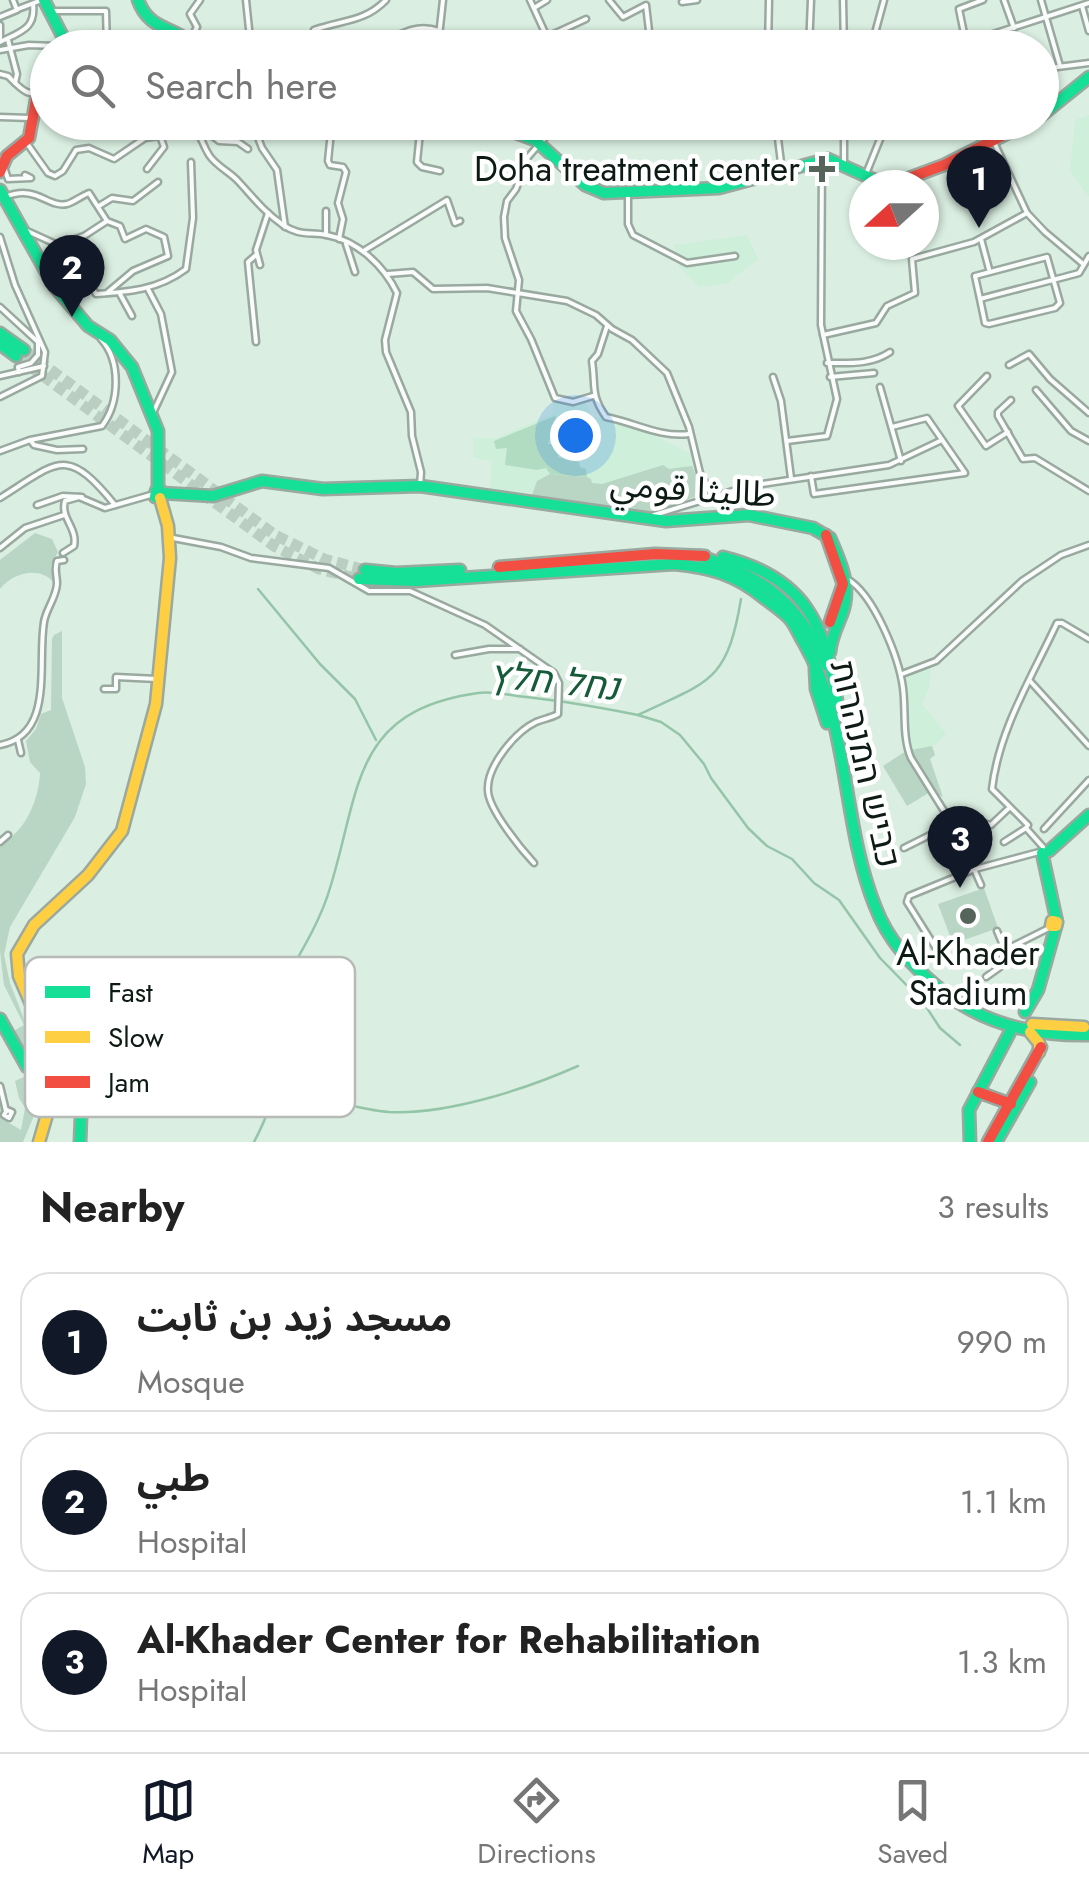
<!DOCTYPE html>
<html lang="en">
<head>
<meta charset="utf-8">
<style>
  :root { --surface:#fff; --page:#f6f6f6; --text:#222; --muted:#767676; --line:#e0e0e0; --accent:#111827 }
  body { margin:0; font-family:Jost,"Noto Sans Arabic",Heebo,sans-serif; background:var(--page); color:var(--text) }
  .compass { position:absolute; left:849px; top:170px; width:90px; height:90px; border-radius:50%; background:var(--surface); box-shadow:0 2px 8px #0004; rotate:249deg }
  .you { position:absolute; left:575px; top:435px; width:35px; height:35px; margin:-25px; border:8px solid #fff; border-radius:50%; background:#1a73e8; box-shadow:0 0 0 15px #1a73e833 }
  .badge { display:grid; place-items:center; width:65px; height:65px; border-radius:50%; background:var(--accent); color:#fff; font-size:32px; font-weight:700 }
  .pin { position:absolute; translate:-50% -82px; filter:drop-shadow(0 2px 5px #0008) }
  .pin::after { content:''; position:absolute; top:52px; width:35px; height:30px; background:inherit; clip-path:polygon(0 0,100% 0,50% 100%) }
  .list { margin:0; padding:0; list-style:none }
  h2 { display:flex; justify-content:space-between; align-items:center; height:130px; margin:0; padding:0 40px; font-size:42px }
  h2 small { font-size:32px; font-weight:400; color:var(--muted) }
  .list li { display:grid; grid-template-columns:65px 1fr auto; gap:30px; align-items:center; box-sizing:border-box; height:140px; margin:0 20px 20px; padding:0 20px; border:2px solid var(--line); border-radius:30px }
  .list b { display:block; font-size:38px; white-space:nowrap }
  .list p { margin:0; font-size:32px; white-space:nowrap; color:var(--muted) }
  .list em { font-size:32px; font-style:normal; color:var(--muted) }
  .icon { flex:none; width:55px; height:55px; fill:none; stroke:currentColor; stroke-width:2; stroke-linecap:round; stroke-linejoin:round }
  .map { position:relative; flex:none; width:1089px; height:1142px; overflow:hidden }
  .search { position:absolute; background:var(--surface); box-shadow:0 2px 8px #0004; left:30px; right:30px; top:30px; height:110px; display:flex; align-items:center; gap:25px; box-sizing:border-box; padding:0 35px; border-radius:55px; color:var(--muted); font-size:38px }
  .sheet { height:610px; background:var(--surface) }
  nav { display:flex; justify-content:space-around; align-items:center; box-sizing:border-box; height:140px; border-top:2px solid var(--line); background:var(--surface); font-size:28px; color:var(--muted) }
  nav a { display:grid; justify-items:center; gap:5px }
  nav .on { color:var(--accent) }
  .map>svg:first-child { display:block }
  .built { fill:#ceefda }
  .green { fill:#b9d6c4 }
  .forest { fill:#b2dcc2 }
  .lines { fill:none; stroke-linecap:round; stroke-linejoin:round }
  .stream { stroke:#95c5a8; stroke-width:2.5 }
  .highway-tunnel { stroke:#bbcec2; stroke-width:11; stroke-dasharray:11 5.5; stroke-linecap:butt }
  .street-casing { stroke:#9aa9a0; stroke-width:9 }
  .fast-casing { stroke:#9aa9a0; stroke-width:15 }
  .slow-casing { stroke:#9aa9a0; stroke-width:15 }
  .jam-casing { stroke:#9aa9a0; stroke-width:15 }
  .street { stroke:#f9fcfa; stroke-width:4 }
  .fast { stroke:#16e098; stroke-width:10 }
  .slow { stroke:#ffcf43; stroke-width:10 }
  .jam { stroke:#f24e42; stroke-width:10 }
  .poi-dot { fill:#55655c; stroke:#fff; stroke-width:4 }
  .labels { text-anchor:middle; dominant-baseline:central; stroke-width:9; stroke-linejoin:round; paint-order:stroke }
  .poi-label { font-size:35px; fill:#0e1b14; stroke:#fff; text-anchor:end }
  .street-label { font-size:35px; fill:#0e1b14; stroke:#fff }
  .water-label { font-size:38px; font-style:italic; fill:#155b39; stroke:#fff }
  .key { fill:#fff; stroke:#b7bbb8; stroke-width:2.5 }
  .key-label { font-size:28px; fill:#0e1b14 }
</style>
</head>
<body>
<div class="map">
<svg width="1089" height="1142" viewBox="0 0 1089 1142">
  <rect width="100%" height="100%" fill="#daeee1"/>
  <!-- built -->
  <g class="built">
    <path d="M1089 115V197L1070 171 1075 120Z"/>
    <path d="M747 235 758 259 726 284 699 287 679 267 674 245Z"/>
    <path d="M584 400 591 416 631 424 693 455 705 494 654 514 490 491 492 461 473 457V438H496L553 414V403Z"/>
    <path d="M931 665 929 688 922 704 946 734 932 748 910 750 903 674Z"/>
  </g>
  <!-- green -->
  <g class="green">
    <path d="M663 465 669 469 692 466 703 494 655 511H639L532 495 537 481 550 474 587 477 591 479 592 483 602 484Z"/>
    <path d="M35 533 52 539 58 552 51 565 54 583C40 565 12 573 0 589V560Z"/>
    <path d="M62 631V698L85 767 86 784 75 817 10 927 4 955 10 983 41 1063 30 1064 25 1059 12 1032 24 1025 4 985 0 951V843C25 834 39 799 40 773L30 762 26 741 36 729 41 714 51 710 52 639 54 635Z"/>
    <path d="M932 746 935 755 930 759 943 797 932 791 907 806 883 766 906 751Z"/>
    <path d="M984 888 998 928 953 944 938 904Z"/>
    <path d="M44 1075 47 1076 43 1094 23 1142H0V1103L4 1120 21 1130 25 1108 19 1098 15 1081 24 1077 42 1081Z"/>
  </g>
  <!-- forest -->
  <path class="forest" d="M555 416 558 435H551L548 444 559 445 558 457 579 462 580 467 586 469 587 477 550 474 546 468 537 470 505 465 507 448 496 449 494 441Z"/>
  <g class="lines">
    <!-- stream -->
    <g class="stream">
      <path d="M258 589 320 664 355 699 376 740"/>
      <path d="M638 715C709 681 727 683 741 599"/>
      <path d="M45 972 125 1003 207 1017 232 1015 256 1022 278 1041"/>
      <path d="M274 1093C314 1092 350 1109 389 1112 447 1115 526 1089 578 1066"/>
      <path d="M254 1142C283 1087 282 1057 275 998 294 963 319 926 330 888 361 789 351 711 478 693 490 691 504 694 517 696 557 700 598 707 638 715L661 722 680 735 704 764 711 778 748 828 767 846 792 859 814 883 839 900 880 958 923 1002 940 1028 960 1045"/>
    </g>
    <!-- highway-tunnel -->
    <g class="highway-tunnel">
      <path d="M24 350 275 535 324 559 365 570"/>
      <path d="M16 356 274 546 319 569 359 579"/>
    </g>
    <!-- street casing -->
    <g class="street-casing">
      <g id="street">
        <path d="M246 0 251 48"/>
        <path d="M530 0 552 48"/>
        <path d="M609 0 623 17 646 5 651 48"/>
        <path d="M843 0 844 48"/>
        <path d="M1004 0 1014 28"/>
        <path d="M1041 0 1060 66"/>
        <path d="M682 2 697 0"/>
        <path d="M1082 6 1089 31"/>
        <path d="M534 8 547 0"/>
        <path d="M18 9 42 0"/>
        <path d="M53 11H106L107 48"/>
        <path d="M0 17 17 10 13 0"/>
        <path d="M0 25V38"/>
        <path d="M549 36 586 19"/>
        <path d="M8 40 17 74 15 83"/>
        <path d="M190 40 197 27 190 14 200 0"/>
        <path d="M0 42C20 32 36 29 33 4"/>
        <path d="M965 43 1089 3"/>
        <path d="M308 48 314 30C342 20 365 22 386 0"/>
        <path d="M375 48C397 37 413 22 439 31"/>
        <path d="M434 48 439 36 443 0"/>
        <path d="M768 48 769 0"/>
        <path d="M809 48 811 0"/>
        <path d="M871 48 884 0"/>
        <path d="M967 48 959 9 983 0"/>
        <path d="M0 50 29 45 56 46"/>
        <path d="M1042 69 1089 63"/>
        <path d="M0 74 8 76C23 91 26 96 48 93"/>
        <path d="M0 117 30 118"/>
        <path d="M96 122 103 125 108 134"/>
        <path d="M189 122C201 133 201 142 209 155 216 166 230 172 238 181 253 197 264 212 283 225 299 236 309 232 327 235 358 241 384 266 397 293L385 340 386 352 411 412 412 436 421 472 420 486"/>
        <path d="M194 122 219 141 238 142 248 149"/>
        <path d="M252 122 262 148 277 170 285 227"/>
        <path d="M332 122 328 161 330 165 343 167 346 172 338 203 343 219 339 239"/>
        <path d="M421 122 417 162 422 167 440 171"/>
        <path d="M553 122 549 133 528 157 516 189 507 201 504 217 505 238 519 280 516 311 531 339 555 398 573 402 593 396"/>
        <path d="M776 122 782 171"/>
        <path d="M844 122V163"/>
        <path d="M935 133 941 122"/>
        <path d="M993 140 1027 213 1045 232 1082 263"/>
        <path d="M26 142 48 173 55 176 63 171 76 150 89 148 114 159 145 138 160 136 164 147 147 169"/>
        <path d="M1 168 5 170 8 179 31 178 25 175"/>
        <path d="M866 174 887 122"/>
        <path d="M628 192V224L633 235 687 263 735 256"/>
        <path d="M5 197C37 184 47 208 67 204 74 202 81 196 89 193L107 221 120 226 125 239 146 229 164 237 168 256 133 271 108 292"/>
        <path d="M99 206 112 198 133 201 158 182"/>
        <path d="M25 230 58 245 80 267 96 294C128 292 158 290 186 269L193 218 191 162"/>
        <path d="M326 235V211"/>
        <path d="M0 237 15 285 45 352 42 376 0 397"/>
        <path d="M981 239 989 269"/>
        <path d="M346 244 355 272"/>
        <path d="M58 245 84 236 107 221"/>
        <path d="M365 250 447 200 455 223 460 221"/>
        <path d="M260 265 256 250 268 213"/>
        <path d="M388 274 413 272 433 289 487 288 567 301 596 315 612 329 632 340 667 373 689 427 700 473 713 497"/>
        <path d="M148 289 161 314 172 372 152 415"/>
        <path d="M120 294 132 316"/>
        <path d="M980 299 975 276 1047 257 1060 303 1055 308 989 324 985 323 980 299C1013 290 1046 282 1079 273L1089 256"/>
        <path d="M0 307 38 342V355L31 363 18 367 19 372"/>
        <path d="M607 326 598 354 592 361C596 387 590 394 606 417 633 422 661 438 689 434"/>
        <path d="M823 335 876 323 887 306 915 293 912 259 974 242 1027 213"/>
        <path d="M256 342 248 262 256 255"/>
        <path d="M827 363C849 363 871 365 890 352"/>
        <path d="M1009 365 1029 354 1050 379 1089 413"/>
        <path d="M0 376 44 366"/>
        <path d="M987 376 958 406 986 446 1008 432"/>
        <path d="M773 377 781 401 791 478"/>
        <path d="M830 377 874 373"/>
        <path d="M880 387 901 461"/>
        <path d="M1036 390 1071 431 1089 441"/>
        <path d="M1011 400 998 412V416L1023 459 1035 458 1089 491"/>
        <path d="M31 441 34 445 57 450 83 449"/>
        <path d="M787 441 827 436 837 399 821 325 822 161"/>
        <path d="M0 451 30 440 102 426C120 402 121 361 101 339"/>
        <path d="M811 476 814 494 965 473 927 418 892 427"/>
        <path d="M0 498C59 461 66 445 115 505"/>
        <path d="M37 505 63 496 82 497"/>
        <path d="M654 515 749 486 889 465 942 440"/>
        <path d="M173 538 221 547 251 558 329 568 369 591H410L485 625 554 673 559 683 558 714C551 718 543 719 536 722 515 732 486 767 488 791 489 810 521 849 534 863"/>
        <path d="M0 548 25 528 64 515"/>
        <path d="M63 553 74 546C78 528 60 518 65 501L79 497 105 508 154 494"/>
        <path d="M847 579C874 594 899 658 903 688 906 711 902 737 911 758L959 835 981 885"/>
        <path d="M455 655 489 649H520"/>
        <path d="M902 674 936 661 1022 581 1061 555 1089 545"/>
        <path d="M1030 681 1089 746"/>
        <path d="M104 689H116V677L157 679"/>
        <path d="M18 740 21 753"/>
        <path d="M0 745C55 735 37 664 44 622 46 609 56 598 57 584 57 574 54 570 57 561L64 560"/>
        <path d="M1044 829 1089 780"/>
        <path d="M959 835 979 822 991 825 1008 809"/>
        <path d="M0 842 8 835"/>
        <path d="M1004 842 1026 828"/>
        <path d="M1043 847 1026 828 1028 825 992 789C999 729 1032 677 1057 623H1062L1089 639"/>
        <path d="M904 848 952 824"/>
        <path d="M997 931 1005 950 1049 928"/>
        <path d="M942 958 907 902 909 896 975 869 1039 852"/>
        <path d="M986 977 1000 967 1005 950"/>
        <path d="M0 1086 6 1111"/>
        <path d="M7 1110 12 1112 9 1118 4 1115Z"/>
      </g>
    </g>
    <!-- fast casing -->
    <g class="fast-casing">
      <g id="fast">
        <path d="M44 0 65 41 56 48"/>
        <path d="M138 0C150 33 175 24 195 48"/>
        <path d="M1042 115 1089 77"/>
        <path d="M487 122 535 140 585 185 604 193 719 188 828 159 886 185"/>
        <path d="M0 190 54 286 88 326 110 340 132 367 158 431V490"/>
        <path d="M0 333 24 350"/>
        <path d="M0 344 16 356"/>
        <path d="M156 491H161V497H155Z"/>
        <path d="M162 493 213 496 262 481 323 489 420 486 666 521 749 515 813 528 830 538C841 563 852 587 842 614 837 627 831 638 830 652"/>
        <path d="M699 556C764 577 798 602 826 665"/>
        <path d="M723 557C804 577 825 623 837 701"/>
        <path d="M365 570 396 573 460 570"/>
        <path d="M359 579 416 581 674 564C710 567 736 575 764 598 772 604 781 610 788 617 795 624 799 635 804 643 850 723 841 821 875 906 888 941 912 966 940 989 982 1024 1035 1036 1089 1035"/>
        <path d="M815 669 816 689 827 723"/>
        <path d="M1049 851 1089 815"/>
        <path d="M1042 853 1057 922"/>
        <path d="M1025 1012 1038 990 1056 926"/>
        <path d="M0 1019 27 1067 36 1070 51 1067"/>
        <path d="M59 1064 81 1116 80 1142"/>
        <path d="M970 1142 969 1110 1010 1032"/>
        <path d="M996 1142 1030 1082"/>
      </g>
    </g>
    <!-- slow casing -->
    <g class="slow-casing">
      <g id="slow">
        <path d="M1052 921 1057 922 1056 926H1051Z"/>
        <path d="M1032 1024 1084 1027"/>
        <path d="M1030 1032 1039 1043V1052"/>
        <path d="M53 1055 19 976 17 954 34 925 88 875 122 831 156 704 170 558 168 526 160 498"/>
        <circle cx="54" cy="1062" r="6"/>
        <path d="M39 1142 55 1087 53 1068"/>
      </g>
    </g>
    <!-- jam casing -->
    <g class="jam-casing">
      <g id="jam">
        <path d="M0 172 7 156 29 138 37 95 48 77"/>
        <path d="M890 185 944 165 1030 122"/>
        <path d="M826 535 843 584 830 622"/>
        <path d="M499 567 655 554 705 556"/>
        <path d="M978 1092 1011 1104"/>
        <path d="M988 1142 1041 1047"/>
      </g>
    </g>
    <!-- street -->
    <use href="#street" class="street"/>
    <!-- fast -->
    <use href="#fast" class="fast"/>
    <!-- slow -->
    <use href="#slow" class="slow"/>
    <!-- jam -->
    <use href="#jam" class="jam"/>
  </g>
  <!-- markers -->
  <g class="poi-dot">
    <path d="M817 154h10v10h10v10h-10v10h-10v-10h-10v-10h10z"/>
    <circle cx="968" cy="916" r="10"/>
  </g>
  <g class="labels">
    <!-- poi labels -->
    <g class="poi-label">
      <text x="800" y="169">Doha treatment center</text>
      <text x="968" y="953" text-anchor="middle">Al-Khader<tspan x="968" dy="40">Stadium</tspan></text>
    </g>
    <!-- street labels -->
    <g class="street-label">
      <text transform="translate(693 489) rotate(4)">طاليثا قومي</text>
      <text transform="translate(866 764) rotate(77)">כביש המנהרות</text>
    </g>
    <!-- water labels -->
    <g class="water-label">
      <text transform="translate(554 680) rotate(6)">נחל חלץ</text>
    </g>
  </g>
  <!-- legend -->
  <rect x="25" y="957" width="330" height="160" rx="15" class="key"/>
  <rect x="45" y="986" width="45" height="12" fill="#16e098"/>
  <rect x="45" y="1031" width="45" height="12" fill="#ffcf43"/>
  <rect x="45" y="1076" width="45" height="12" fill="#f24e42"/>
  <g class="key-label">
    <text x="108" y="1002">Fast</text>
    <text x="108" y="1047">Slow</text>
    <text x="108" y="1092">Jam</text>
  </g>
</svg>
<svg class="compass" viewBox="-18 -18 36 36"><path d="M0-13l5 13h-10z" fill="#e53935"/><path d="M0 13l5-13h-10z" fill="#767676"/></svg>
<div class="you"></div>
<div class="pin badge" style="left:979px;top:228px">1</div>
<div class="pin badge" style="left:72px;top:317px">2</div>
<div class="pin badge" style="left:960px;top:888px">3</div>
<div class="search"><svg class="icon" aria-label="search" viewBox="0 0 24 24"><circle cx="10" cy="10" r="6"/><path d="M15 15l6 6"/></svg>Search here</div>
</div>
<section class="sheet">
<h2>Nearby<small>3 results</small></h2>
<ul class="list">
<li><span class="badge">1</span><div><b>مسجد زيد بن ثابت</b><p>Mosque</p></div><em>990 m</em></li>
<li><span class="badge">2</span><div><b>طبي</b><p>Hospital</p></div><em>1.1 km</em></li>
<li><span class="badge">3</span><div><b>Al-Khader Center for Rehabilitation</b><p>Hospital</p></div><em>1.3 km</em></li>
</ul>
</section>
<nav>
<a class="on"><svg class="icon" aria-label="map" viewBox="0 0 24 24"><path d="M3 6l6-2 6 2 6-2v14l-6 2-6-2-6 2zM9 4v14M15 6v14"/></svg>Map</a>
<a><svg class="icon" aria-label="directions" viewBox="0 0 24 24"><path d="M12 3l9 9-9 9-9-9zM9 14v-3h6M13 9l2 2-2 2"/></svg>Directions</a>
<a><svg class="icon" aria-label="saved" viewBox="0 0 24 24"><path d="M7 4h10v16l-5-4-5 4z"/></svg>Saved</a>
</nav>
</body>
</html>
